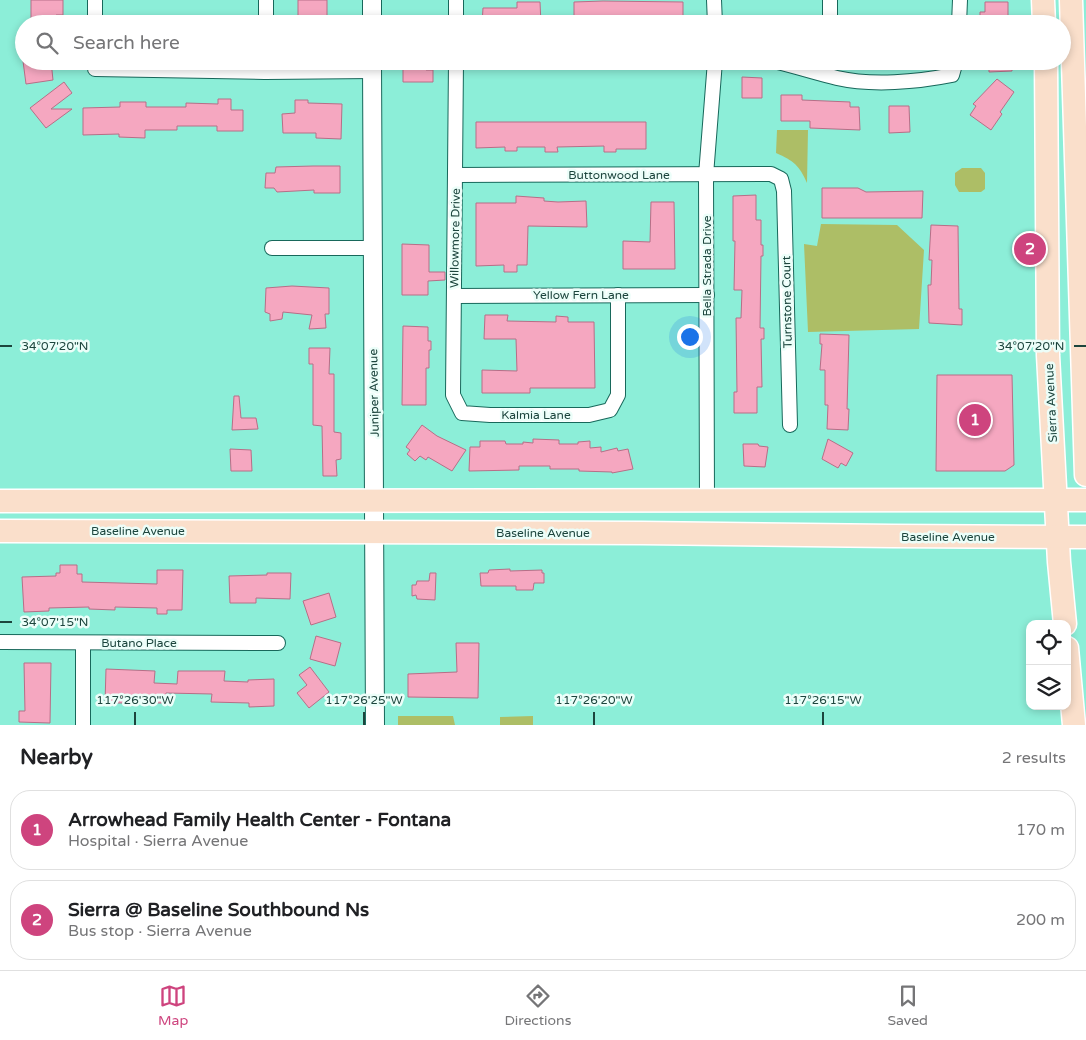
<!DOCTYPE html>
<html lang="en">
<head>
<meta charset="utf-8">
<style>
  :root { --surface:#fff; --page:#f6f6f6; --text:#202124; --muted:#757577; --line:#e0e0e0; --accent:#ce447e }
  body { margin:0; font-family:"Varela Round",sans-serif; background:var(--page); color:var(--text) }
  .controls { position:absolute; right:15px; bottom:15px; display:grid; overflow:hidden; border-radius:10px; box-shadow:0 2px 8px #0003 }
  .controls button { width:45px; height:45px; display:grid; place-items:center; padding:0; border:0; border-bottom:1px solid var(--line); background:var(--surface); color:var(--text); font:25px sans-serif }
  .you { position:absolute; left:689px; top:336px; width:18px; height:18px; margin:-12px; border:4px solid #fff; border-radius:50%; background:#1a73e8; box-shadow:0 0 0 8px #1a73e833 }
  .badge { display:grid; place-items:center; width:32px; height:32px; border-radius:50%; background:var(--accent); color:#fff; font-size:16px; font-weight:700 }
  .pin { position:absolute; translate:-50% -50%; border:2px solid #fff; box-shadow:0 1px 5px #0006 }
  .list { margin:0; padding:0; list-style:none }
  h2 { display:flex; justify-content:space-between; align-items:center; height:65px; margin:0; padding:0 20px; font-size:21px }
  h2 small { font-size:16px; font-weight:400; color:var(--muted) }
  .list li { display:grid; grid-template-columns:32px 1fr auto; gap:15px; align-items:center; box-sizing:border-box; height:80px; margin:0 10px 10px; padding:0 10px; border:1px solid var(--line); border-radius:20px }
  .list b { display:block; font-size:19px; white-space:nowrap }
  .list p { margin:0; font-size:16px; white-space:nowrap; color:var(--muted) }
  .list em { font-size:16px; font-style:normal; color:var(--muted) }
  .icon { flex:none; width:28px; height:28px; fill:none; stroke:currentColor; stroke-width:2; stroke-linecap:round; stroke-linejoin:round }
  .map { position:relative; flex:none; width:1086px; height:725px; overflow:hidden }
  .search { position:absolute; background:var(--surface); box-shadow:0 2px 8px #0003; left:15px; right:15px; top:15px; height:55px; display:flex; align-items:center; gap:12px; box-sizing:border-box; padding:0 18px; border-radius:28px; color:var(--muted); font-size:19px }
  .sheet { height:245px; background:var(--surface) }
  nav { display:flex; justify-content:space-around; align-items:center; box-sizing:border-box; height:70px; border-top:1px solid var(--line); background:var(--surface); font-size:14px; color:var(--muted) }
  nav a { display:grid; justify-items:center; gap:2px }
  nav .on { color:var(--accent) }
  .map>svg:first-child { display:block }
  .green { fill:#adbe66 }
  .building { fill:#f5a7c0; stroke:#b76e87 }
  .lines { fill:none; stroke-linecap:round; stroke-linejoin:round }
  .minor-casing { stroke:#18685b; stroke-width:16 }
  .tertiary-casing { stroke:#18685b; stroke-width:20 }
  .primary-casing { stroke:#fff; stroke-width:25 }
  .minor { stroke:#fff; stroke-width:14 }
  .tertiary { stroke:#fff; stroke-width:18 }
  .primary { stroke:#fadfcb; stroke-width:22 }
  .ticks { fill:none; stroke:#1c453d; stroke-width:2 }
  .labels { text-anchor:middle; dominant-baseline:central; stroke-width:5; stroke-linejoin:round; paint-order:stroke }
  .street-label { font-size:12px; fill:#1c453d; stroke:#ecfef9 }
  .ticks-label { font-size:12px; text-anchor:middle; fill:#1c453d; stroke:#ecfef9; stroke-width:5; stroke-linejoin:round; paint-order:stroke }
</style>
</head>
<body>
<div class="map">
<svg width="1086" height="725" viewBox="0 0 1086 725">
  <rect width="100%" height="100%" fill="#8ceed8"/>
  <!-- green -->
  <g class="green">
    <path d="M777 130H808L807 183C799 165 794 161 776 153Z"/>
    <path d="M962 168H981L985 173V189L981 192H959L955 185V173Z"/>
    <path d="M821 224 897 225 924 250 919 329 808 332 804 244 817 246Z"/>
    <path d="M398 716H453L455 725H398Z"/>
    <path d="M533 716V725H500V717Z"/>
  </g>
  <!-- building -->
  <g class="building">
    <path d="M31 0H63V15H56V24H31Z"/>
    <rect x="298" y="0" width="29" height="24"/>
    <path d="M603 1 683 2V24H574V2Z"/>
    <path d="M517 2H540L541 24H482L483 8H517Z"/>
    <path d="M985 2H1008V22L980 21V12H985Z"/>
    <path d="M23 61H51L53 80 26 84Z"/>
    <path d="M403 61H426V70H433V82H403Z"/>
    <path d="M989 61H1012V71L989 72Z"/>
    <path d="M742 77 762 78V98H742Z"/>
    <path d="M997 79 1014 92 1000 112 1002 114 991 130 970 115 976 106 973 104Z"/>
    <path d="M64 82 72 93 51 109H72L46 128 30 108Z"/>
    <path d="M781 95H802V100L850 102V107H859L860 130 810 128V121H781Z"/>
    <path d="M218 99H231V110H243V131H217V126H177V130H145V138L119 137V134L83 135V108L120 107V102H146V107H186V103L218 104Z"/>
    <path d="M295 100H308V103L342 104 341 139 316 138V133H283L282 114 295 113Z"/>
    <path d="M889 106H909L910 132 889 133Z"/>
    <path d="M476 122H646V149H616V152H604V146L557 147 558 152H545V147H517V151H505V147L476 148Z"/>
    <path d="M313 166H340V193H314V190L277 192 274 188H265L266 173H275L276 167Z"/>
    <path d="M822 188H858L866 192 923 191 922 218H822Z"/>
    <path d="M756 195V220H761V245H763V256H761L760 328H764V339H761L762 387H757V413H734V392H737L736 318H741L742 290H734L735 241H733V196Z"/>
    <path d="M516 196 544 198V201L558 202 586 201 587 227 528 226 527 265H517V272H504V265L476 266V203H516Z"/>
    <path d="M651 202H674L675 269H623V241L650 242Z"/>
    <path d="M931 225 958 226 959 309H962V325L929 323 928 285H931L932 260H929Z"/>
    <path d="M402 244 429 245V272H445V280L428 281V295H402Z"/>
    <path d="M292 286 329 288V314H325L326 328 309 329 312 315 283 312 282 319 270 321V314L265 312 266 288Z"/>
    <path d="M485 315H508L507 321 556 322V316L568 317V322H594L595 388H530V393H482V370L517 371 516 339H484Z"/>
    <path d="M403 326 428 327V341H431V350H429V368H426V405H402Z"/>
    <path d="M820 334 849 335 847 409H849L848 430 827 429 828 405H825V370H820L822 344H820Z"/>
    <path d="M309 348H330L329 374H334V432L341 433V459L336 460 337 476H323L322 426 313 425V364H309Z"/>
    <path d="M937 375H1012L1014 465 1005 471H936Z"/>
    <path d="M234 396H239L241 418H256L258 429 232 430Z"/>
    <path d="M422 425 437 436 466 450 452 471 428 457 426 460 420 456 415 461 407 454 410 450 406 447Z"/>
    <path d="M533 439 559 440V444H578V442L590 441V448L601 447V452L617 448 618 451 628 449 633 469 612 473V472L579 471V469H550V466H519V470L469 471 470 447H480V441H505L506 444H523V442L533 443Z"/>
    <path d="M828 439 853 453 846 466 841 463 838 468 822 459Z"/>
    <path d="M743 444H758L759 446 768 447 765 467 744 466Z"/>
    <path d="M230 449 251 450 252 471H231Z"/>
    <path d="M60 565H77V574H82V582L157 584V570H183L182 610H167V614H157V608L115 607V610L89 609V607L49 608V611L24 612 22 577 56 576V573H60Z"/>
    <path d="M510 569V571L542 570V573H544V583H534L533 590H516V586H481L480 573H488L489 570Z"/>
    <path d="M267 573H291L290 599 256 598V603H230L229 576 267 575Z"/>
    <path d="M430 573H436L435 600 417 599 416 595 412 596V585H416L417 581H429Z"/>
    <path d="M329 593 336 617 311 625 303 601Z"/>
    <path d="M316 636 341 643 335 666 310 659Z"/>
    <path d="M456 643H479L478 698 408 697V674L457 672Z"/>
    <path d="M24 663H51L50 723 19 722V711H25Z"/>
    <path d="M310 667 329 692 309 708 297 693 307 685 299 675Z"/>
    <path d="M106 669 155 671 154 683 177 684 178 671H225L224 681 248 682V680L274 679V706L249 707V703L211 702 212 694 166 693V703H105Z"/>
  </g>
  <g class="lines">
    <!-- minor casing -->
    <g class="minor-casing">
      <g id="minor">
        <path d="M456 0V24"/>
        <path d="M714 0 715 24"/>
        <path d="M95 24V0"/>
        <path d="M266 24V0"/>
        <path d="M830 24V0"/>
        <path d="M959 24 960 0"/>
        <path d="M95 61V69L265 72 372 71"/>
        <path d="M456 61 453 395 462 413 490 415H589L610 410 618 395V295"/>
        <path d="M773 61C795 66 816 73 837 78 872 86 917 82 952 75L956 61"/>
        <path d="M456 175 771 174 781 179 784 191 790 425"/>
        <path d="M272 248H372"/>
        <path d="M454 296 707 295"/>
        <path d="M707 501 706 175 715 61"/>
        <path d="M0 642 278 643"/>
        <path d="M83 643V725"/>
      </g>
    </g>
    <!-- tertiary casing -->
    <g class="tertiary-casing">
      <g id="tertiary">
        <path d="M372 0V24"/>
        <path d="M372 61 375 725"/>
      </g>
    </g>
    <!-- primary casing -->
    <g class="primary-casing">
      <g id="primary">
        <path d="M1043 0 1044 24"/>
        <path d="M1071 0 1086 475"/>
        <path d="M1046 61 1048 355 1059 562 1065 624"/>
        <path d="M0 501 1086 500"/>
        <path d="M0 531 642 533 892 536 1086 537"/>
        <path d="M1067 648 1074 725"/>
      </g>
    </g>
    <!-- minor -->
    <use href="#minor" class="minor"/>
    <!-- tertiary -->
    <use href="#tertiary" class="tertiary"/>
    <!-- primary -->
    <use href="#primary" class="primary"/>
  </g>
  <!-- ticks -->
  <path class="ticks" d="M0 346H12M1074 346H1086M0 622H12M135 712V725M364 712V725M594 712V725M823 712V725"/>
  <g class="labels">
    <!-- street labels -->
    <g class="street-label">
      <text x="619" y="175">Buttonwood Lane</text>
      <text transform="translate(455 238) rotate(-89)">Willowmore Drive</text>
      <text transform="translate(707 266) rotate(-90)">Bella Strada Drive</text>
      <text x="581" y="295">Yellow Fern Lane</text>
      <text transform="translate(787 302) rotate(-91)">Turnstone Court</text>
      <text transform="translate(374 393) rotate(-91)">Juniper Avenue</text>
      <text transform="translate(1051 403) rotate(-93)">Sierra Avenue</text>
      <text x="536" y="415">Kalmia Lane</text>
      <text x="138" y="531">Baseline Avenue</text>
      <text x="543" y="533">Baseline Avenue</text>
      <text x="948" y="537">Baseline Avenue</text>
      <text x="139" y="643">Butano Place</text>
    </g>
  </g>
  <g class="ticks-label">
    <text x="55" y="350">34°07'20"N</text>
    <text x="1031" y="350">34°07'20"N</text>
    <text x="55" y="626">34°07'15"N</text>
    <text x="135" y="704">117°26'30"W</text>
    <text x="364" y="704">117°26'25"W</text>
    <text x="594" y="704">117°26'20"W</text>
    <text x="823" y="704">117°26'15"W</text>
  </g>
</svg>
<div class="controls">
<button><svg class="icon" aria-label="locate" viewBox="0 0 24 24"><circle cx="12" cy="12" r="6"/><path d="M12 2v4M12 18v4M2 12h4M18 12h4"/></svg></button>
<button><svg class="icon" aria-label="layers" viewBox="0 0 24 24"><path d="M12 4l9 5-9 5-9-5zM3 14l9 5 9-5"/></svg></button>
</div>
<div class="you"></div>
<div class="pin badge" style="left:975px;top:420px">1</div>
<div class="pin badge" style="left:1030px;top:249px">2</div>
<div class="search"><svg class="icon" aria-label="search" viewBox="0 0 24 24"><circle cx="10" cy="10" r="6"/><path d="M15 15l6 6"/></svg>Search here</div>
</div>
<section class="sheet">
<h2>Nearby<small>2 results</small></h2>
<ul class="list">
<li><span class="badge">1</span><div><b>Arrowhead Family Health Center - Fontana</b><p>Hospital · Sierra Avenue</p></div><em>170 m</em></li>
<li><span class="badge">2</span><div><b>Sierra @ Baseline Southbound Ns</b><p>Bus stop · Sierra Avenue</p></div><em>200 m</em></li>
</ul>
</section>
<nav>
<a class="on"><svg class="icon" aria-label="map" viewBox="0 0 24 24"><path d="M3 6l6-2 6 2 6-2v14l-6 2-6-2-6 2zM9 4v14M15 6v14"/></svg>Map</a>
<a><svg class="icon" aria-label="directions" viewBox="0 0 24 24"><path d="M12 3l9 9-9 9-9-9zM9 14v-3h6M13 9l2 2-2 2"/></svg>Directions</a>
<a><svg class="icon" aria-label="saved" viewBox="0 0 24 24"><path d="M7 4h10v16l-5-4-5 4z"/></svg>Saved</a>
</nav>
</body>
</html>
